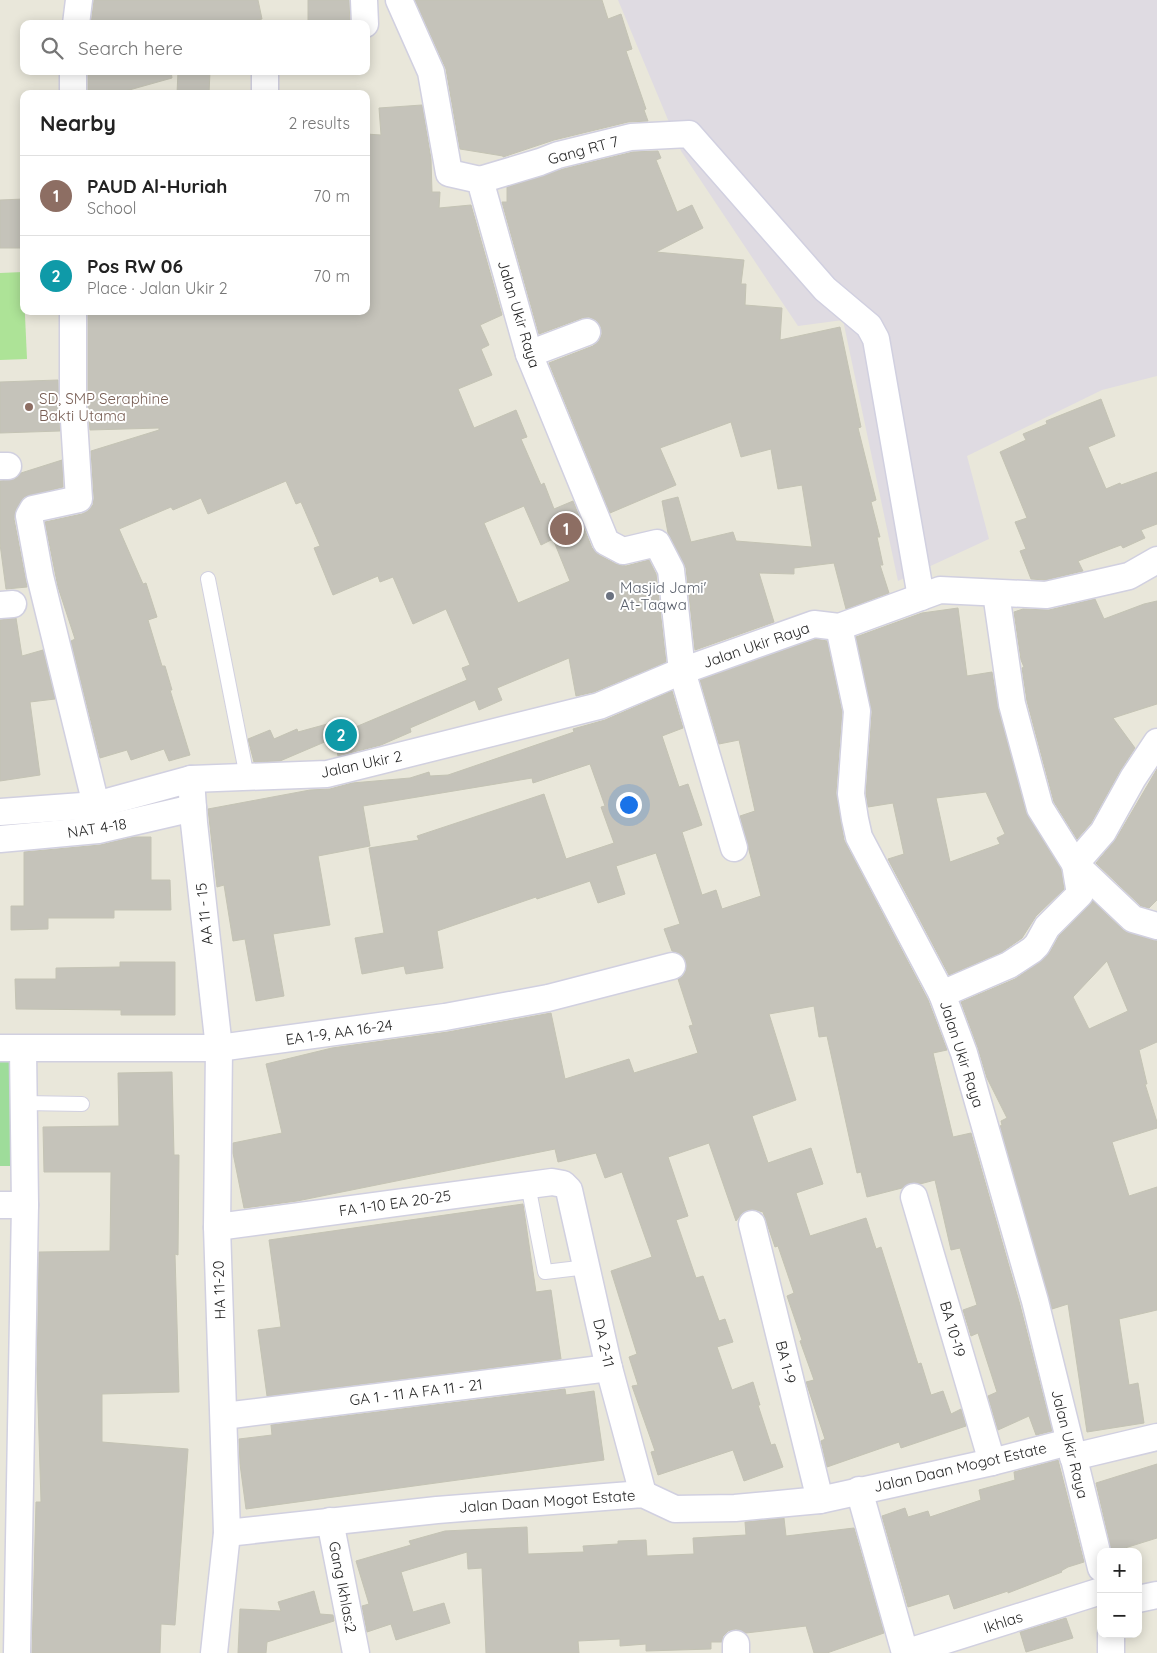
<!DOCTYPE html>
<html lang="en">
<head>
<meta charset="utf-8">
<style>
  :root { --surface:#fff; --page:#f6f6f6; --text:#222; --muted:#767676; --line:#e0e0e0; --accent:#0b8043 }
  body { margin:0; font-family:Quicksand,sans-serif; background:var(--page); color:var(--text) }
  .controls { position:absolute; right:15px; bottom:15px; display:grid; overflow:hidden; border-radius:10px; box-shadow:0 2px 12px #0003 }
  .controls button { width:45px; height:45px; display:grid; place-items:center; padding:0; border:0; border-bottom:1px solid var(--line); background:var(--surface); color:var(--text); font:25px sans-serif }
  .you { position:absolute; left:628px; top:804px; width:18px; height:18px; margin:-12px; border:4px solid #fff; border-radius:50%; background:#1a73e8; box-shadow:0 0 0 8px #1a73e833 }
  .badge { display:grid; place-items:center; width:32px; height:32px; border-radius:50%; background:var(--accent); color:#fff; font-size:16px; font-weight:700 }
  .pin { position:absolute; translate:-50% -50%; border:2px solid #fff; box-shadow:0 1px 5px #0006 }
  .list { margin:0; padding:0; list-style:none }
  h2 { display:flex; justify-content:space-between; align-items:center; height:65px; margin:0; padding:0 20px; font-size:21px }
  h2 small { font-size:16px; font-weight:400; color:var(--muted) }
  .list li { display:grid; grid-template-columns:32px 1fr auto; gap:15px; align-items:center; box-sizing:border-box; height:80px; padding:0 20px; border-top:1px solid var(--line) }
  .list b { display:block; font-size:19px; white-space:nowrap }
  .list p { margin:0; font-size:16px; white-space:nowrap; color:var(--muted) }
  .list em { font-size:16px; font-style:normal; color:var(--muted) }
  .icon { flex:none; width:28px; height:28px; fill:none; stroke:currentColor; stroke-width:2; stroke-linecap:round; stroke-linejoin:round }
  .map { position:relative; flex:none; width:1157px; height:1653px; overflow:hidden }
  .search { position:absolute; background:var(--surface); box-shadow:0 2px 12px #0003; left:20px; top:20px; width:350px; height:55px; display:flex; align-items:center; gap:12px; box-sizing:border-box; padding:0 18px; border-radius:10px; color:var(--muted); font-size:19px }
  .panel { position:absolute; background:var(--surface); box-shadow:0 2px 12px #0003; left:20px; top:90px; width:350px; height:225px; border-radius:10px }
  .map>svg:first-child { display:block }
  .industrial { fill:#dfdbe2 }
  .green { fill:#9edc9a }
  .pitch { fill:#ade397 }
  .building { fill:#c5c3ba; stroke:#c4c3b4; fill-rule:evenodd }
  .lines { fill:none; stroke-linecap:round; stroke-linejoin:round }
  .service-casing { stroke:#d1d0e0; stroke-width:16 }
  .minor-casing { stroke:#d1d0e0; stroke-width:29 }
  .service { stroke:#fff; stroke-width:14 }
  .minor { stroke:#fff; stroke-width:26 }
  .education-dot { fill:#8d6e63; stroke:#fff; stroke-width:2 }
  .worship-dot { fill:#6b7280; stroke:#fff; stroke-width:2 }
  .labels { text-anchor:middle; dominant-baseline:central; stroke-width:4; stroke-linejoin:round; paint-order:stroke }
  .street-label { font-size:15px; fill:#282828; stroke:#fff }
  .education-label { font-size:15px; fill:#785e54; stroke:#fff; text-anchor:start }
  .worship-label { font-size:15px; fill:#5b616d; stroke:#fff; text-anchor:start }
</style>
</head>
<body>
<div class="map">
<svg width="1157" height="1653" viewBox="0 0 1157 1653">
  <rect width="100%" height="100%" fill="#e9e7da"/>
  <!-- industrial -->
  <path class="industrial" d="M618 0H1157V376L1102 390 967 456 989 539 898 581 843 320 798 326 681 151Z"/>
  <!-- green -->
  <path class="green" d="M0 1060H10L11 1166H0Z"/>
  <!-- pitch -->
  <path class="pitch" d="M23 272 27 359 0 360V273Z"/>
  <!-- building -->
  <g class="building">
    <path d="M94 0H258L262 19 241 24H91Z"/>
    <path d="M308 0H349L350 24H308Z"/>
    <path d="M415 0H602L608 19 621 14 632 49 626 51 646 109 644 110 648 121 628 122 554 140 503 157V156L460 149 446 69Z"/>
    <path d="M88 71H171L172 78 115 94H88Z"/>
    <path d="M178 71H210L209 94H177Z"/>
    <path d="M422 105 431 159 432 192H440L439 208 471 205 502 315 480 325 489 345 481 349 492 375 458 389 474 428 516 410 527 437 521 439 541 485 544 483 554 509 573 501 592 548 599 555 616 564 626 566 649 560 656 574 666 662 594 692 576 696 569 658 497 688 502 700 479 710 475 700 410 728 411 732 381 745 338 756 334 738 280 761 254 762 248 739 270 730 274 739 297 729 298 732 342 720 346 731 467 680 462 668 470 665 446 609 413 624 393 577 380 582 378 576 333 595 314 548 320 546 301 502 296 504 286 481 208 514 201 498 173 510 171 507 119 529 143 584 146 583 157 617 148 620 162 666H165L172 690H170L190 755 169 761 164 749 131 760 127 750 100 758 71 641 75 639 58 587 45 522 82 514 88 511 93 505 94 498 91 451 159 430V428L90 430 88 405V311H366V134L381 135 379 108ZM524 506 541 545 553 539 570 581 518 603 484 523Z"/>
    <path d="M658 151 661 158 656 160 677 212 692 205 703 228 656 252 744 260 741 284H746L745 305 782 308 780 340 840 327 861 427 858 428 876 500 871 502 880 537H877L883 565H880L889 593 846 609 834 563 794 568V574L759 573 774 622 695 650 686 568 668 533 662 501 678 497 691 542 733 532 736 541 812 547 802 485 778 489 771 449 741 457 731 422 660 448 676 485 610 513 549 363 593 346 599 341 602 334 601 327 596 320 589 317 582 318 539 334 502 202H507V187L563 169 633 152Z"/>
    <path d="M24 199V248H0V200Z"/>
    <path d="M58 380 60 431 0 433V382Z"/>
    <path d="M1101 399 1115 436 1088 447 1106 489 1120 483 1121 485 1157 472V524L1141 530 1145 538 1123 548 1121 545 1078 561 1083 571 1045 580 1031 579 1020 551 1026 549 1015 522 1027 518 1000 452 1026 440 1023 434 1047 424 1046 421Z"/>
    <path d="M62 460 63 487 24 497 16 509 14 519 27 587 6 589 0 544V481L15 479 21 473Z"/>
    <path d="M1095 599 1104 619 1144 604 1157 601V704L1113 718 1135 748 1120 771 1091 823 1077 839 1054 802 1027 701 1022 668 1024 667 1021 660 1014 612 1023 609 1049 610Z"/>
    <path d="M958 608 967 676 992 672 998 708 1026 812 1061 869 1064 889 1036 916 1022 938 1002 952 949 975 888 859 904 854 893 803 868 807 866 793 872 712 856 637 922 613ZM986 792 1005 834 997 838 1000 844 950 862 936 798Z"/>
    <path d="M16 618 22 656 43 650 55 699 30 702 40 775 0 781V620Z"/>
    <path d="M816 639 827 641 842 712 836 793 844 840 928 1000 947 1050 933 1053 953 1137 971 1133 1020 1305 1052 1431 1036 1435 1029 1416 998 1430 988 1396 997 1392 978 1333 971 1336 963 1310 977 1305 960 1248 951 1250 935 1180 920 1184 910 1183 902 1188 867 1197 861 1172 857 1173 827 1036 819 1037 814 1006 769 1014 796 1100 752 1116 768 1163 811 1148 823 1184 796 1193 810 1236 866 1218 876 1249 881 1247 918 1364 921 1363 931 1395 943 1391 951 1414 961 1409 966 1426 901 1448 899 1442 827 1467 821 1441 825 1439 806 1382 814 1380 800 1341 802 1340 787 1296 794 1293 778 1246 775 1247 763 1212 756 1210H748L742 1213 736 1221 709 1143 668 1157 688 1216 676 1220 696 1278 703 1276 719 1321 725 1319 733 1342 717 1347 732 1390 753 1382 760 1405H758L771 1445 775 1444 783 1467 744 1481 733 1450 658 1475 651 1452 655 1451 632 1386 638 1385 629 1357 637 1354 611 1271 652 1257 622 1172 605 1178 596 1153 558 1162 555 1149 297 1201 244 1208 233 1153V1143L282 1133 266 1064 332 1048 448 1032 551 1013 565 1079 629 1059 634 1073 698 1053 689 1026 693 1025 678 979 683 976 686 970V962L682 955 672 951 664 929 680 924 656 853 616 866 625 894 598 903 590 881 537 899 536 897 437 931 443 968 406 974 404 966 362 974 355 938 384 933 369 848 419 840 417 836 544 794 566 859 614 843 601 807 605 806 590 764 533 783 532 778 363 806 370 846 318 856 330 925 273 934 284 996 256 1001 245 939 233 941 224 885 217 887 208 809 310 790 330 789 352 783 410 778 429 772 430 776 448 775 574 732 573 729 605 720 672 691 683 728 662 736 679 787 688 784 702 825 682 832 702 895 716 890 722 909 761 896 740 816 755 811 739 740 719 744 700 680Z"/>
    <path d="M1157 769V900L1149 908 1141 906 1096 863 1116 839Z"/>
    <path d="M134 837H151V880H170L171 910H114V918H48V929L11 930V906H24V852L100 845Z"/>
    <path d="M1093 901 1123 930 1129 933 1157 941V1042L1139 1050 1147 1084H1145L1157 1122V1128L1112 1142 1129 1196 1157 1187V1310L1119 1319 1129 1385 1138 1383 1144 1423 1087 1432 1068 1304 1052 1309 1000 1126 1002 1125 1001 1121 1007 1118 987 1078 978 1048 961 1002 1015 979 1040 962 1050 952 1059 936ZM1107 961 1128 1011 1089 1029 1073 997Z"/>
    <path d="M120 962H175V1015H121V1010L16 1009 15 979H56V968L120 967Z"/>
    <path d="M172 1072 174 1155H179L178 1255 175 1254 179 1392 102 1394V1442L188 1449 175 1625 161 1624 160 1653H32L36 1502H41L37 1370 39 1252 110 1251 111 1172H44L43 1127 119 1126 118 1073Z"/>
    <path d="M523 1204 536 1292 551 1290 561 1359 267 1396 258 1330 281 1327 269 1240Z"/>
    <path d="M565 1389 566 1395 594 1391 604 1460 246 1509 240 1464 239 1439 272 1435 271 1425Z"/>
    <path d="M1058 1460 1084 1562 1068 1567 1061 1571 1062 1572 1008 1593V1591L954 1609 949 1594 908 1607 882 1516 905 1508 908 1517 928 1511 930 1517 981 1500 979 1490 1015 1480 1014 1472Z"/>
    <path d="M1157 1464V1538L1112 1552 1096 1483Z"/>
    <path d="M784 1518 786 1536 854 1528 884 1633 827 1653H814L806 1626 746 1633 736 1629 728 1631 723 1636 722 1642H711V1649L646 1651V1644L620 1646V1639L578 1641 579 1653H486L482 1568 468 1569 467 1552 401 1572 413 1612 444 1603 450 1623 396 1640 391 1624 367 1632 362 1606 369 1604 356 1561 411 1545 409 1541 445 1531 527 1527 528 1554 584 1552 583 1546 618 1544V1541L646 1540 647 1556 694 1554 693 1538 746 1535 745 1522Z"/>
    <path d="M314 1591 320 1614 333 1615 334 1621 267 1642 266 1653H238L240 1609 281 1611 278 1602Z"/>
    <path d="M1066 1618 1073 1638 1026 1652 1020 1632Z"/>
  </g>
  <g class="lines">
    <!-- service casing -->
    <g class="service-casing">
      <g id="service">
        <path d="M208 579 247 777"/>
        <path d="M24 1103 82 1104"/>
        <path d="M528 1185 545 1272 587 1267"/>
      </g>
    </g>
    <!-- minor casing -->
    <g class="minor-casing">
      <g id="minor">
        <path d="M364 0 365 24"/>
        <path d="M399 0 431 72 449 173 480 180 529 354 606 542 623 551 657 543 671 570 682 671 734 848"/>
        <path d="M76 24 79 0"/>
        <path d="M265 71V94"/>
        <path d="M73 94V71"/>
        <path d="M480 180 540 162 558 155 631 137 689 134 825 289 869 326 876 339 921 597"/>
        <path d="M73 311V405L79 499 33 509 29 516 40 576 96 805"/>
        <path d="M529 354 587 332"/>
        <path d="M0 466H8"/>
        <path d="M996 593 1012 704 1040 808 1075 864 1133 919 1157 926"/>
        <path d="M0 605 13 604"/>
        <path d="M839 627 857 711 851 794 855 819 859 837 942 994 964 1053 1035 1301 1101 1568"/>
        <path d="M191 779 194 823 219 1048 217 1227 227 1533 214 1653"/>
        <path d="M0 812 96 805 191 779 327 774 599 706 682 671 814 624 839 627 940 590 1046 595 1129 576 1157 560"/>
        <path d="M0 839 98 830 193 808"/>
        <path d="M942 994 1009 965 1032 950 1037 945 1047 927 1080 894 1075 864 1103 832 1133 778 1157 742"/>
        <path d="M0 1048H219L445 1017 548 998 672 966"/>
        <path d="M914 1197 992 1462"/>
        <path d="M0 1205H25"/>
        <path d="M752 1224 820 1500"/>
        <path d="M217 1227 552 1182 563 1184 569 1190 609 1368 643 1494"/>
        <path d="M224 1416 609 1368"/>
        <path d="M1073 1457 1157 1437"/>
        <path d="M859 1490 905 1653"/>
        <path d="M330 1521 356 1653"/>
        <path d="M227 1533 437 1510 643 1494 675 1509 735 1508 820 1500 992 1462 1069 1442"/>
        <path d="M1138 1599 1157 1595"/>
        <path d="M736 1644V1653"/>
        <path d="M17 1653 25 1205 23 1049"/>
        <path d="M905 1653 1101 1591"/>
        <path d="M1111 1653V1634"/>
      </g>
    </g>
    <!-- service -->
    <use href="#service" class="service"/>
    <!-- minor -->
    <use href="#minor" class="minor"/>
  </g>
  <!-- markers -->
  <circle class="education-dot" cx="29" cy="407" r="5"/>
  <circle class="worship-dot" cx="610" cy="596" r="5"/>
  <g class="labels">
    <!-- street labels -->
    <g class="street-label">
      <text transform="translate(583 150) rotate(-15)">Gang RT 7</text>
      <text transform="translate(519 314) rotate(73)">Jalan Ukir Raya</text>
      <text transform="translate(756 645) rotate(-19)">Jalan Ukir Raya</text>
      <text transform="translate(361 764) rotate(-12)">Jalan Ukir 2</text>
      <text transform="translate(97 828) rotate(-9)">NAT 4-18</text>
      <text transform="translate(204 914) rotate(-96)">AA 11 - 15</text>
      <text transform="translate(339 1032) rotate(-8)">EA 1-9, AA 16-24</text>
      <text transform="translate(962 1054) rotate(72)">Jalan Ukir Raya</text>
      <text transform="translate(395 1203) rotate(-8)">FA 1-10 EA 20-25</text>
      <text transform="translate(219 1290) rotate(-92)">HA 11-20</text>
      <text transform="translate(953 1329) rotate(74)">BA 10-19</text>
      <text transform="translate(604 1343) rotate(77)">DA 2-11</text>
      <text transform="translate(786 1362) rotate(76)">BA 1-9</text>
      <text transform="translate(416 1392) rotate(-7)">GA 1 - 11 A FA 11 - 21</text>
      <text transform="translate(1070 1444) rotate(76)">Jalan Ukir Raya</text>
      <text transform="translate(960 1467) rotate(-13)">Jalan Daan Mogot Estate</text>
      <text transform="translate(547 1501) rotate(-4)">Jalan Daan Mogot Estate</text>
      <text transform="translate(343 1587) rotate(79)">Gang Ikhlas:2</text>
      <text transform="translate(1003 1622) rotate(-18)">Ikhlas</text>
    </g>
    <!-- education labels -->
    <g class="education-label">
      <text x="39" y="398">SD, SMP Seraphine<tspan x="39" dy="17">Bakti Utama</tspan></text>
    </g>
    <!-- worship labels -->
    <g class="worship-label">
      <text x="620" y="587">Masjid Jami'<tspan x="620" dy="17">At-Taqwa</tspan></text>
    </g>
  </g>
</svg>
<div class="controls">
<button>+</button>
<button>−</button>
</div>
<div class="you"></div>
<div class="pin badge" style="left:566px;top:529px;background:#8d6e63">1</div>
<div class="pin badge" style="left:341px;top:735px;background:#0f9aa8">2</div>
<div class="search"><svg class="icon" aria-label="search" viewBox="0 0 24 24"><circle cx="10" cy="10" r="6"/><path d="M15 15l6 6"/></svg>Search here</div>
<section class="panel">
<h2>Nearby<small>2 results</small></h2>
<ul class="list">
<li><span class="badge" style="background:#8d6e63">1</span><div><b>PAUD Al-Huriah</b><p>School</p></div><em>70 m</em></li>
<li><span class="badge" style="background:#0f9aa8">2</span><div><b>Pos RW 06</b><p>Place · Jalan Ukir 2</p></div><em>70 m</em></li>
</ul>
</section>
</div>
</body>
</html>
